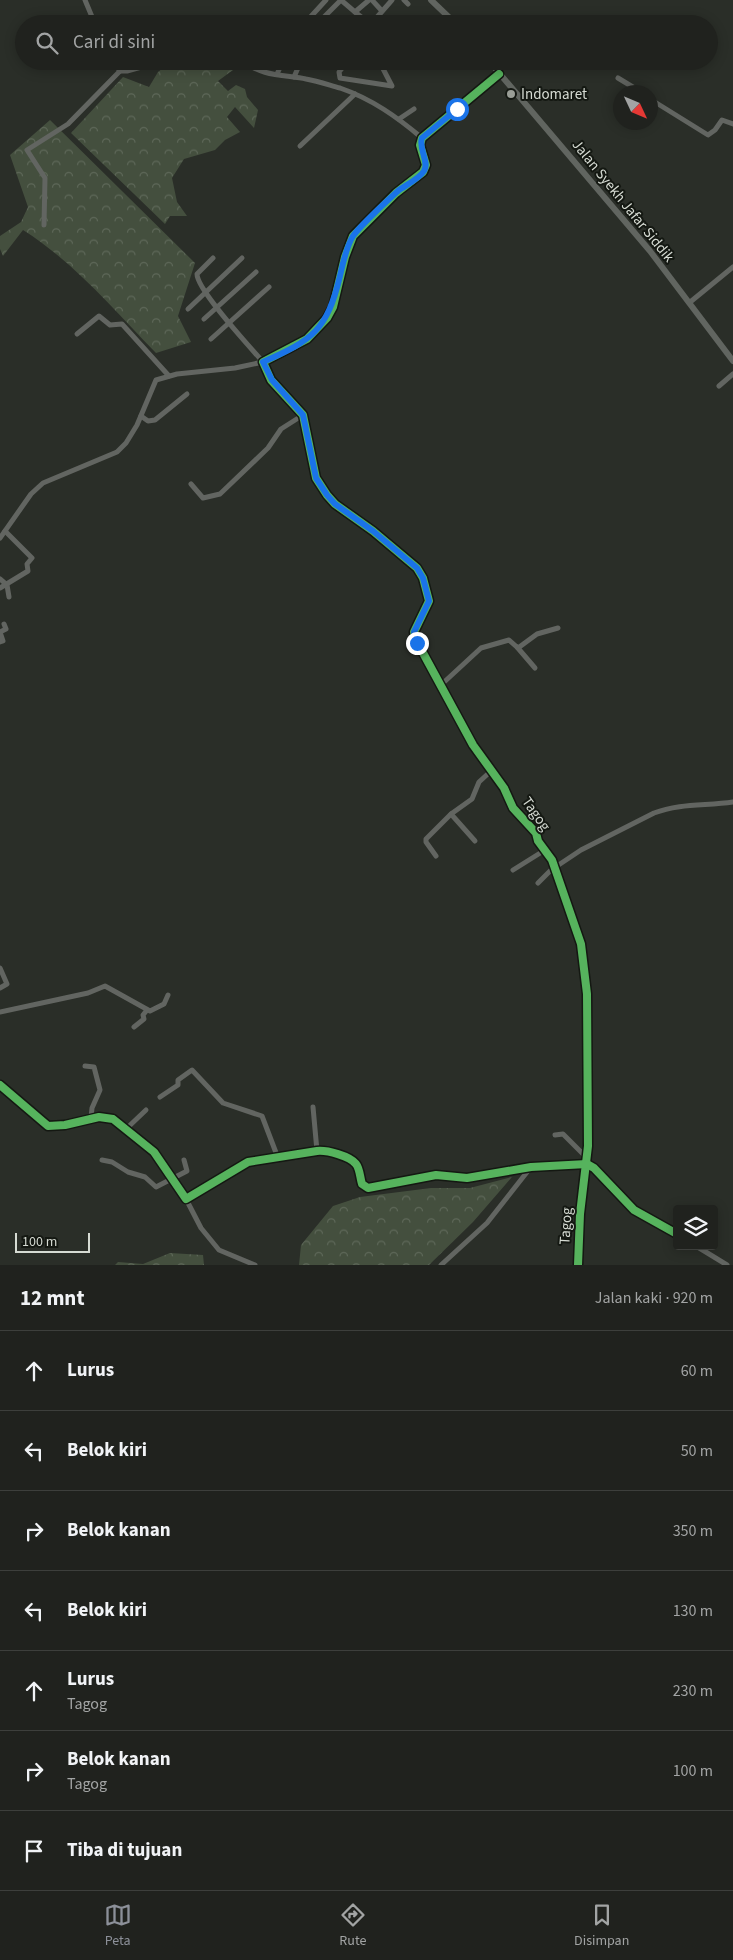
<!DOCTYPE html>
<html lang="id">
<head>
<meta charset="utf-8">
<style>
  :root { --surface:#20221e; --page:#282a27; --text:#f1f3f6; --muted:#a2a4a4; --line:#3d3f3c; --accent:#8c9099 }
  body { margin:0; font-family:"Source Sans 3",sans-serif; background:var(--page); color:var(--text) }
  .controls { position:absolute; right:15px; bottom:15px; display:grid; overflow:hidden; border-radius:5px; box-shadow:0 2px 12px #0003 }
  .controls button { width:45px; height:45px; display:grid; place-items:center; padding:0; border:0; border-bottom:1px solid var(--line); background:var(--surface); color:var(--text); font:25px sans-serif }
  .compass { position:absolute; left:613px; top:85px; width:45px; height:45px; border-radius:50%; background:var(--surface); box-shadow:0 2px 12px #0003; rotate:134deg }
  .scale { position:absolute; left:15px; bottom:12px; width:75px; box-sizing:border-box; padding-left:5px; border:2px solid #d6dbd3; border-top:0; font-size:14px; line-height:18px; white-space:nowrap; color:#d6dbd3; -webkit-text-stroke:4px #141812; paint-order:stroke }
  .stop { position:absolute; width:15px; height:15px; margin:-11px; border:4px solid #1a73e8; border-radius:50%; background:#fff }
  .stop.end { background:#1a73e8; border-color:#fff; box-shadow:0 1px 5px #0008 }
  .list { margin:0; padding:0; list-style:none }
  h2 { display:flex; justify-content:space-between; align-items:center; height:65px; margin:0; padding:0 20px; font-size:21px }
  h2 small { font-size:16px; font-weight:400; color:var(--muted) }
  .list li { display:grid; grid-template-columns:32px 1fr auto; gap:15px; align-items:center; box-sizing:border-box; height:80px; padding:0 20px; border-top:1px solid var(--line) }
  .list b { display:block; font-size:19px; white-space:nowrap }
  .list p { margin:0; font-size:16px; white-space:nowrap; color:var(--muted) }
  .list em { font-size:16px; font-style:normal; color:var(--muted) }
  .icon { flex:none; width:28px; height:28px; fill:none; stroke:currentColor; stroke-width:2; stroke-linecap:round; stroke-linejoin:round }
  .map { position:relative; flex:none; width:733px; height:1265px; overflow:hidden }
  .search { position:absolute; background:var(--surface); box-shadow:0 2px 12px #0003; left:15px; right:15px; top:15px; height:55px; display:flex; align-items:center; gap:12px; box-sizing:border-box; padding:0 18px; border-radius:28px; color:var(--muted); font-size:19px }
  .sheet { height:625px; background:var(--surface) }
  nav { display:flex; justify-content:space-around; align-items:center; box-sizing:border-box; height:70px; border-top:1px solid var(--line); background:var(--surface); font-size:14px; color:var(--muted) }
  nav a { display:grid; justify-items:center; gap:2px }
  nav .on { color:var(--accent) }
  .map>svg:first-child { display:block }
  .forest { fill:url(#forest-crowns) }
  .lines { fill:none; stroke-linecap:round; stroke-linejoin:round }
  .minor { stroke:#626561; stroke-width:5 }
  .major { stroke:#616560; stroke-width:6 }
  .cycleway-casing { stroke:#141812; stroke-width:11 }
  .cycleway { stroke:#56b35d; stroke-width:8 }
  .route { stroke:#1a73e8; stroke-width:6 }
  .poi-dot { fill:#9a9e97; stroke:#141812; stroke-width:2 }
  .labels { text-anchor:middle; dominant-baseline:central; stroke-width:4; stroke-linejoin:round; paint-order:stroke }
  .poi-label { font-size:15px; fill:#d6dbd3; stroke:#141812; text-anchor:start }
  .street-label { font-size:15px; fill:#d6dbd3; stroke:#141812 }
</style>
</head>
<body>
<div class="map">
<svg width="733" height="1265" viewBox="0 0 733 1265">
  <defs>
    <pattern id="forest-crowns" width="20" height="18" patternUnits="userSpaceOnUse" patternTransform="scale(1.25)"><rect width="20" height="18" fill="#444f3e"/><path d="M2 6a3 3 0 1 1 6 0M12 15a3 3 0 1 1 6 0" fill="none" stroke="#5e6859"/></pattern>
  </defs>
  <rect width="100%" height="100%" fill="#2a2e28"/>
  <!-- forest -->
  <g class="forest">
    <path d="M205 61 244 62 218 81 228 91 236 85 245 89 247 97 258 110 254 128 235 107 227 117 240 132 225 140 215 150 184 159 172 178 177 202 187 216H170L165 224 71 133 123 77 149 87 158 72 168 64 194 69 203 66Z"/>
    <path d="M50 120 195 263 178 316 191 342 156 353C113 309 75 263 23 230L3 256 0 249V236L21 222 28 207 10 155Z"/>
    <path d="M512 1177 473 1222 429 1265H299L301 1245 333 1206 360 1197 431 1188H470Z"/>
    <path d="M170 1253 203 1255 204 1265H115L118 1262 143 1264Z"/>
  </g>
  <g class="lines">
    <!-- minor -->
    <g class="minor">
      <path d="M85 0 95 24"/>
      <path d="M341 0 355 12"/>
      <path d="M369 0 355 12 370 24"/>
      <path d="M372 0 382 11"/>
      <path d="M404 0 408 4"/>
      <path d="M325 17 332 24"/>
      <path d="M304 24 326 0"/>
      <path d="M317 24 341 0"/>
      <path d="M371 24 392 0"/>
      <path d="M112 61 120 71H127L163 61"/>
      <path d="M244 61C259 76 286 75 306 79 318 81 329 85 340 88 372 99 397 117 422 138"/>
      <path d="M348 61 339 72 340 78 392 86 379 61"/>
      <path d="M277 74 283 61"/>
      <path d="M499 74 422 138 420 145 426 165 423 172 396 193 353 236 345 257 333 307 327 318 307 339 263 362 271 380 303 415 316 478 327 495 335 504 373 531 417 568 423 578 429 601 414 632 416 640 473 745 504 788 513 808 536 833 538 841 552 860 581 944 587 994 588 1146 580 1214 578 1265"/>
      <path d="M294 77 301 61"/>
      <path d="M618 78 641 92"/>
      <path d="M650 99 708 135 715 130 722 120 733 124"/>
      <path d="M399 119 414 109"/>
      <path d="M300 146 355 94"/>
      <path d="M44 225 45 178 27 150 68 124 120 71"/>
      <path d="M689 303 733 267"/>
      <path d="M188 309 242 258"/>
      <path d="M204 319 256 272"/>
      <path d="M77 334 99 316 110 325 122 324 169 376"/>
      <path d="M211 339 269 287"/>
      <path d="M719 386 733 374"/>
      <path d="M141 416 148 421 155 420 187 394"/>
      <path d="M191 484 203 498 220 494 268 448 281 429 303 415"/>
      <path d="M0 538 31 494 43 483 117 452 126 443 137 425 156 380 177 374 235 368 263 362C250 347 197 290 197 274L213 258"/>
      <path d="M0 579 7 585 9 597"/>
      <path d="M0 588 28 571 27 564 32 558 5 531"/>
      <path d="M0 642 3 641 0 632 6 629 4 624"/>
      <path d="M517 647 535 668"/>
      <path d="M442 684 481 648 509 640 518 648 537 634 558 628"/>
      <path d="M451 814 475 841"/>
      <path d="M436 856 426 842V839L451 814 472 799 479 782 491 771"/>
      <path d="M513 870 545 850"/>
      <path d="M538 883 551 870 581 850 654 813C680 803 706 806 733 802"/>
      <path d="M0 968 7 984 0 988"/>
      <path d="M0 1012 88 993 105 986 150 1011 164 1004 168 995"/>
      <path d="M134 1027 144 1019 143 1015 147 1010"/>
      <path d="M85 1066 94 1067 100 1090 92 1108 91 1118"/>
      <path d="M0 1085 48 1126 65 1125 99 1117 113 1119 154 1152 186 1199 248 1162 317 1151C327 1150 350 1156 356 1164 360 1169 360 1178 362 1184L368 1188 436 1175 467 1178 531 1167 587 1164 594 1168 634 1210 677 1234"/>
      <path d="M160 1097 178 1085V1080L192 1070 223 1103 262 1116 278 1158"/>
      <path d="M313 1107 317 1151"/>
      <path d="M125 1130 146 1110"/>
      <path d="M555 1135 563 1134 587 1158"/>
      <path d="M102 1160 112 1162 128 1172 145 1177 156 1187 187 1171 184 1160"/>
      <path d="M186 1199 201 1228 219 1250 255 1265"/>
      <path d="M696 1246 727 1265"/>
      <path d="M441 1265 487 1223 531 1167"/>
    </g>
    <!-- major -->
    <g class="major">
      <path d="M431 0 456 24"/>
      <path d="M489 61 650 251 733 361"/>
    </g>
    <!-- cycleway casing -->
    <g class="cycleway-casing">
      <g id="cycleway">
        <path d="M499 74 422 138 420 145 426 165 423 172 396 193 353 236 345 257 333 307 327 318 307 339 263 362 271 380 303 415 316 478 327 495 335 504 373 531 417 568 423 578 429 601 414 632 416 640 473 745 504 788 513 808 536 833 538 841 552 860 581 944 587 994 588 1146 580 1214 578 1265"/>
        <path d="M0 1085 48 1126 65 1125 99 1117 113 1119 154 1152 186 1199 248 1162 317 1151C327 1150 350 1156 356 1164 360 1169 360 1178 362 1184L368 1188 436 1175 467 1178 531 1167 587 1164 594 1168 634 1210 677 1234"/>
      </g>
    </g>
    <!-- cycleway -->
    <use href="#cycleway" class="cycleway"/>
  </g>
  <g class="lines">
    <!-- route -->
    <path class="route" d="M417 643 414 632 429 601 423 578 417 568 373 531 335 504 327 495 316 478 303 415 272 380 263 362C313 340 327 330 340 276 343 263 346 247 353 236 360 226 390 198 399 190 406 185 419 179 424 171 430 162 418 149 422 138L457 109"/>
  </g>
  <!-- markers -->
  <circle class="poi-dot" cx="511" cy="94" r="5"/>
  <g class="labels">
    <!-- poi labels -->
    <g class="poi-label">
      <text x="521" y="94">Indomaret</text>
    </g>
    <!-- street labels -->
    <g class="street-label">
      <text transform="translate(623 201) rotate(51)">Jalan Syekh Jafar Siddik</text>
      <text transform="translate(536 814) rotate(55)">Tagog</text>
      <text transform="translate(566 1226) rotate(-86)">Tagog</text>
    </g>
  </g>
</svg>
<div class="controls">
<button><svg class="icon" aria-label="layers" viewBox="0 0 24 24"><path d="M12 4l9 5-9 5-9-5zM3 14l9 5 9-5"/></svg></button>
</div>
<svg class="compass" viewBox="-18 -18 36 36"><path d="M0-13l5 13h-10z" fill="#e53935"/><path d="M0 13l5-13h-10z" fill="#a2a4a4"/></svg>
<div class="scale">100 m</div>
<div class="stop" style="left:457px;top:109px"></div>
<div class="stop end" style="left:417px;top:643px"></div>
<div class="search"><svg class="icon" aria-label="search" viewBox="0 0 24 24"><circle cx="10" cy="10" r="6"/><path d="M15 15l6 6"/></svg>Cari di sini</div>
</div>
<section class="sheet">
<h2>12 mnt<small>Jalan kaki · 920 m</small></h2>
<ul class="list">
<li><svg class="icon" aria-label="ahead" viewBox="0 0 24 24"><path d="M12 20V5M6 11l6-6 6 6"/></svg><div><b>Lurus</b></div><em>60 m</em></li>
<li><svg class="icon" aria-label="left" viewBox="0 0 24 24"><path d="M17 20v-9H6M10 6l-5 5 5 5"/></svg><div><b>Belok kiri</b></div><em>50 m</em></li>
<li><svg class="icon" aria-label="right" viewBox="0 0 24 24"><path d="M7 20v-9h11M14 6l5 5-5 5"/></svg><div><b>Belok kanan</b></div><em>350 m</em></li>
<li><svg class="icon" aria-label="left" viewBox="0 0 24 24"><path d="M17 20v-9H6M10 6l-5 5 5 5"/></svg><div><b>Belok kiri</b></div><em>130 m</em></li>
<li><svg class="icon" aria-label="ahead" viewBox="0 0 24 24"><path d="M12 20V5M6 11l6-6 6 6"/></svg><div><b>Lurus</b><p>Tagog</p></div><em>230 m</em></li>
<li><svg class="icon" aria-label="right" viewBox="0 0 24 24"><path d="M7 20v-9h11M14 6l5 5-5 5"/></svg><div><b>Belok kanan</b><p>Tagog</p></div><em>100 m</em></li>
<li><svg class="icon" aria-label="arrive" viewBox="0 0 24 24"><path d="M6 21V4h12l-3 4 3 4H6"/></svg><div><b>Tiba di tujuan</b></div></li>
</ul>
</section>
<nav>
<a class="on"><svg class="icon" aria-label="map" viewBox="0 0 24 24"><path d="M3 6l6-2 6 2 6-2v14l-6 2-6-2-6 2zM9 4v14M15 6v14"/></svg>Peta</a>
<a><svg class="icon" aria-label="directions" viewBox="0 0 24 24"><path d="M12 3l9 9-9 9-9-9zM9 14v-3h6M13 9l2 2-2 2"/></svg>Rute</a>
<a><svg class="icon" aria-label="saved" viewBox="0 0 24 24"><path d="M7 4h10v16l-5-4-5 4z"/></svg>Disimpan</a>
</nav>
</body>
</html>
